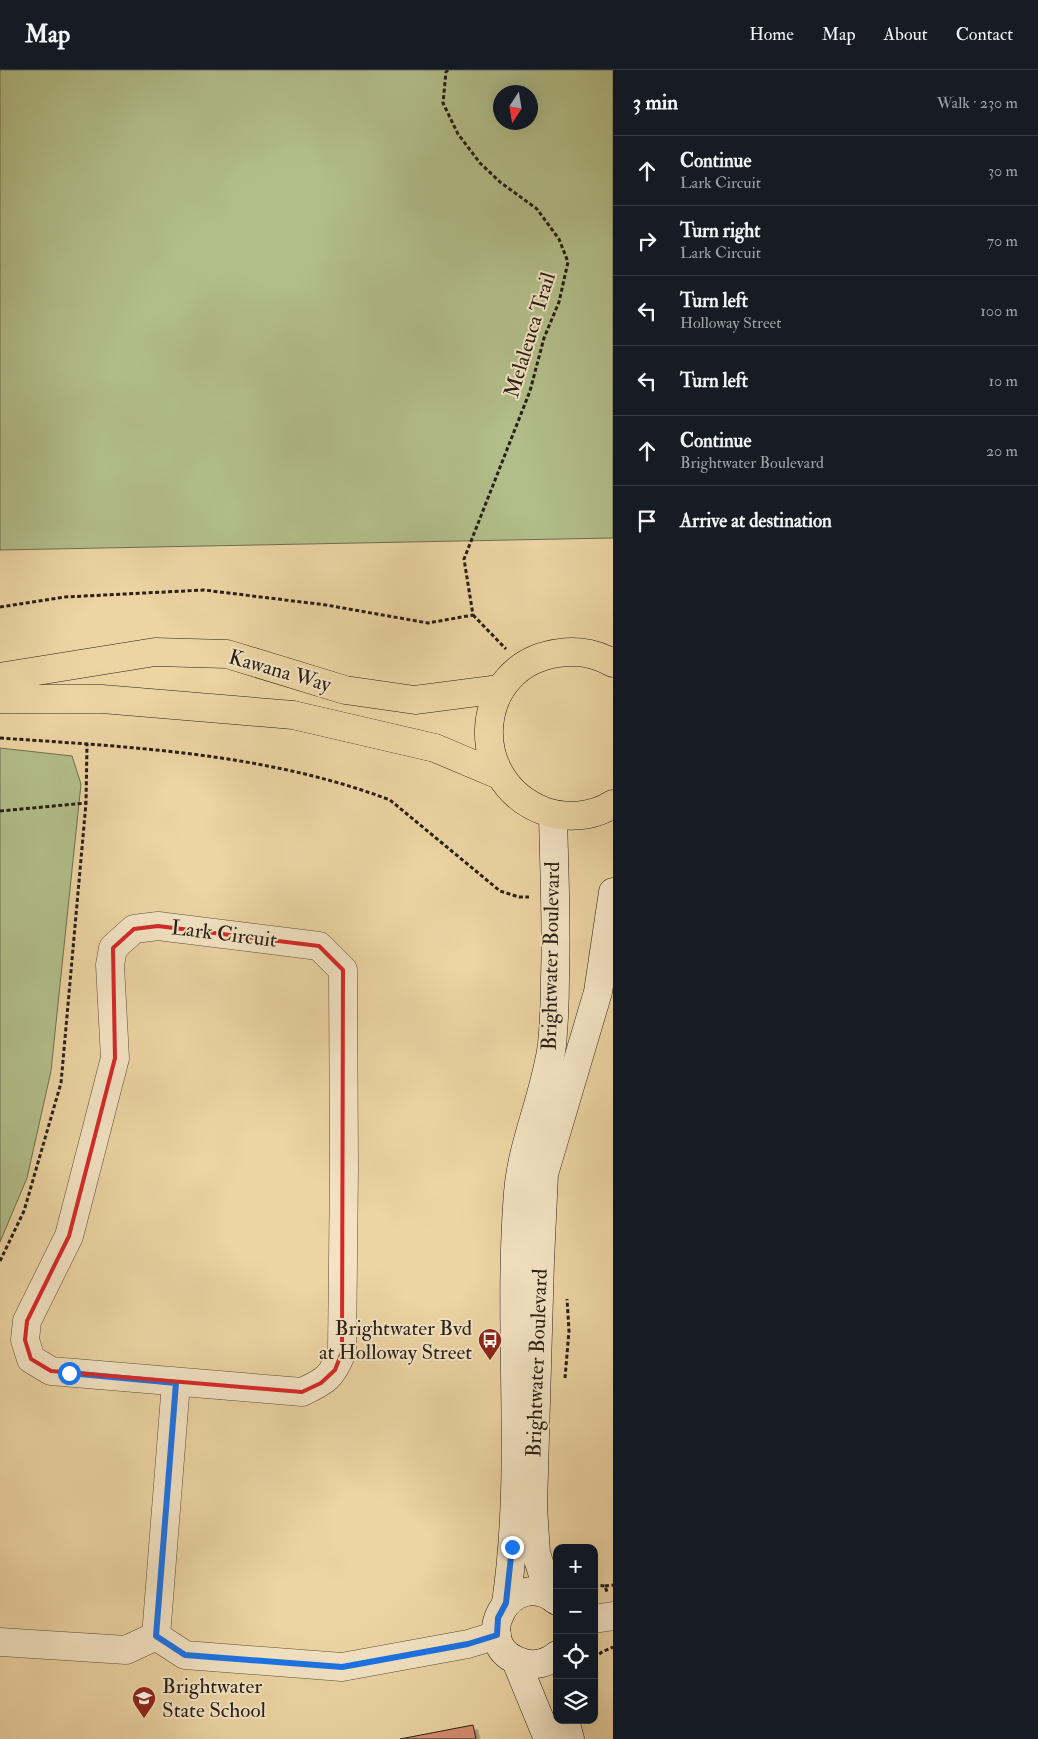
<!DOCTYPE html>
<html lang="en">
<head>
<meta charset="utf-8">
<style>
  :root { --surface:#171b24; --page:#242831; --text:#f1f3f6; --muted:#9ea1a6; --line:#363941 }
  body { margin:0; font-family:"IM FELL Double Pica",serif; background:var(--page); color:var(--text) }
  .controls { position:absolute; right:15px; bottom:15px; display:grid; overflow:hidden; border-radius:10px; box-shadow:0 5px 20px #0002 }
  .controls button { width:45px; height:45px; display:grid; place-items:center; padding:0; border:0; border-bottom:1px solid var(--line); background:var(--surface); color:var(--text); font:25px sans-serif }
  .compass { position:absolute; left:493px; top:15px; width:45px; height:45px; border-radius:50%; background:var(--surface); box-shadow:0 5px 20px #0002; rotate:192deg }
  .stop { position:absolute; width:15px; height:15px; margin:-11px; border:4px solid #1a73e8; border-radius:50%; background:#fff }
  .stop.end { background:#1a73e8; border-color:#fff; box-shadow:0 1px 5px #0008 }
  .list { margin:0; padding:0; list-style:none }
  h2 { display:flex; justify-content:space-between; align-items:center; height:65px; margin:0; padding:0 20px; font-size:21px }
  h2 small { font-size:16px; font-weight:400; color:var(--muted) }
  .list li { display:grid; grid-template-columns:32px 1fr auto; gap:15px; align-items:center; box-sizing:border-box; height:70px; padding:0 20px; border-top:1px solid var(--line) }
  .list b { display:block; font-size:19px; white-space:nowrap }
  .list p { margin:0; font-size:16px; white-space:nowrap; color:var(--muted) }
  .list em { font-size:16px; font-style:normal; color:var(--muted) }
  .icon { flex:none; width:28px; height:28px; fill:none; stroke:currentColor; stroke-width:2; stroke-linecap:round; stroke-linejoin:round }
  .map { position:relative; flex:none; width:613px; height:1669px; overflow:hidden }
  header { display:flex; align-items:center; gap:30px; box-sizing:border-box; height:70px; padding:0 25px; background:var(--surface); border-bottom:1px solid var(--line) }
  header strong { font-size:24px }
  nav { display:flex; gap:28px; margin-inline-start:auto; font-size:18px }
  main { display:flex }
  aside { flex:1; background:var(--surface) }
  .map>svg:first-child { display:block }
  .green { fill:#b2be8a; stroke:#6e6e50; fill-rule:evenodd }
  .building { fill:#d68e71; stroke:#291f17; filter:url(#shadow) }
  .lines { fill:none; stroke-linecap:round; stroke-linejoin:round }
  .street-casing { stroke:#5a4c3a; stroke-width:29 }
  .secondary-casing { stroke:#291f17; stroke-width:29 }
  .primary-casing { stroke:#291f17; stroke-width:29 }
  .path { stroke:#291f17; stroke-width:3; stroke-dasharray:4 2.5; stroke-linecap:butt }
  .street { stroke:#f3e3c3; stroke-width:28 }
  .secondary { stroke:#f3e3c3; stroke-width:28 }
  .primary { stroke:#ecd4a3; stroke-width:28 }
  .route { stroke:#1a73e8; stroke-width:6 }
  .marked { fill:none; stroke:#d62828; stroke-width:4; stroke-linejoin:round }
  .labels { text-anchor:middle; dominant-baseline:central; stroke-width:4; stroke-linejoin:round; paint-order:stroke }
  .street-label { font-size:21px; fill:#291f17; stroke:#f3e3c3 }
  .poi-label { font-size:21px; fill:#291f17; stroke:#f3e3c3; text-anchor:end }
</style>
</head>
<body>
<header>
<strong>Map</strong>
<nav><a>Home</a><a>Map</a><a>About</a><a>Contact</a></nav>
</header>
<main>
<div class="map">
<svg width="613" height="1669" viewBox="0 0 613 1669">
  <defs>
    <filter id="shadow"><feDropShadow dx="4.5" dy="4.5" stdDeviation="0" flood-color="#0004"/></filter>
  </defs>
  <rect width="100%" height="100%" fill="#ecd4a3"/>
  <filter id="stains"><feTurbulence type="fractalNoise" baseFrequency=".004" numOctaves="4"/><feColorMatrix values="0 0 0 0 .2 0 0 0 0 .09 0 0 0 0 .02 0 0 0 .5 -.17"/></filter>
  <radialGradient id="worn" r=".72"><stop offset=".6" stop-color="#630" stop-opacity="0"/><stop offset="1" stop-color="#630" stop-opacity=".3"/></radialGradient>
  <!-- green -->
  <g class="green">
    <path d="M0 0H613V468L0 480ZM500 22H530V52H500Z"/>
    <path d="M0 678 72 686 81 714 51 1001 27 1108 0 1172Z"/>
  </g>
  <!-- building -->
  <path class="building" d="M473 1655 476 1669H400Z"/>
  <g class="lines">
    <!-- street casing -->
    <g class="street-casing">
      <g id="street">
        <path d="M158 856 319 876 343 900 344 1099 342 1282C332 1307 326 1311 302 1322L51 1301 31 1289 25 1270 27 1251 69 1166 115 988 110 895 113 878 134 859Z"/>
        <path d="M594 1549 613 1546"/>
        <path d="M156 1566 176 1313"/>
        <path d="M0 1572 126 1580 156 1566 185 1585 342 1597 468 1574 497 1565"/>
      </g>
    </g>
    <!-- secondary casing -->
    <g class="secondary-casing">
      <g id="secondary">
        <path d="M554 1529 543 1505 536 1483 533 1437 540 1191 544 1104 598 922 613 822"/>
        <path d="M557 1531C511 1493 465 1577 524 1593 535 1596 548 1593 557 1585"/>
        <path d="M506 1533C526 1397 507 1259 518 1123 522 1072 545 1026 552 975 554 953 555 930 555 908 557 853 554 799 553 744"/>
        <path d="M516 1591 548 1669"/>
        <path d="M565 1650 570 1669"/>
      </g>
    </g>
    <!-- primary casing -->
    <g class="primary-casing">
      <g id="primary">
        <path d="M613 593C595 583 579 580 559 583 473 594 464 711 544 741 566 749 593 747 613 734"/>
        <path d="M0 607 155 582 227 584 345 620 415 630 500 619"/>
        <path d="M0 629H102L293 645 435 678 499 705"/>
      </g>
    </g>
    <!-- path -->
    <g class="path">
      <path d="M448 0 446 2 443 33 458 64 480 93 500 112 537 139 559 169 568 192 559 232 544 268 530 321 464 489 473 545"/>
      <path d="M0 537 65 527 204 520 326 535 428 553 473 545"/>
      <path d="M473 545 506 579"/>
      <path d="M0 668C131 677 266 683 390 730L500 821 519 827H529"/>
      <path d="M0 741 86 733"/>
      <path d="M0 1191 24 1141 61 1013 86 733 87 674"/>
      <path d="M565 1308 569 1261 567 1229"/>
      <path d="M594 1515 605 1516 607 1522"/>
      <path d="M605 1516 613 1515"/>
      <path d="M594 1588 602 1582 613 1577"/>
    </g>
    <!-- street -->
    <use href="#street" class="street"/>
    <!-- secondary -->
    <use href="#secondary" class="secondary"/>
    <!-- primary -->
    <use href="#primary" class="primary"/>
  </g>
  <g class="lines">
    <!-- route -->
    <path class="route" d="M69 1303 176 1313 156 1566 185 1585 342 1597 468 1574 497 1565 498 1548 506 1533 512 1477"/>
  </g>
  <!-- marked area -->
  <path class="marked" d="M158 856 319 876 343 900 342 1282 335 1300 321 1313 302 1322 51 1301 31 1289 25 1270 27 1251 69 1166 115 988 113 878 134 859Z"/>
  <!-- icons -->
  <defs>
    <g id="bus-pin" transform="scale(1.25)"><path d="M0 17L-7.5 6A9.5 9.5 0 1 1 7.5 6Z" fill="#8f2418" stroke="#f3e3c3"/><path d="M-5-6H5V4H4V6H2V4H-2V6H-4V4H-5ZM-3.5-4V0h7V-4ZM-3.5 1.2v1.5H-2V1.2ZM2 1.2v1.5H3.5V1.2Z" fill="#fff"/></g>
    <g id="school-pin" transform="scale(1.25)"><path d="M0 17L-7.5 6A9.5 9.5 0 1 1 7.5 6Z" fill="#8f2418" stroke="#f3e3c3"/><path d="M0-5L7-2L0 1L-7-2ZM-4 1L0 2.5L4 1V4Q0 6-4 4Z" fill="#fff"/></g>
  </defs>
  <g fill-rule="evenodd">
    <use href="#bus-pin" x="490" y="1270"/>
    <use href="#school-pin" x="144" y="1628"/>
  </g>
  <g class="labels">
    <!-- street labels -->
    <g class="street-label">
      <text transform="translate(530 265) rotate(-73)">Melaleuca Trail</text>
      <text transform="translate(280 601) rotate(16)">Kawana Way</text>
      <text transform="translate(224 864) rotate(7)">Lark Circuit</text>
      <text transform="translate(551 886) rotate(-89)">Brightwater Boulevard</text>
      <text transform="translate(537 1293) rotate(-88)">Brightwater Boulevard</text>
    </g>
    <!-- poi labels -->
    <g class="poi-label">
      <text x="472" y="1258">Brightwater Bvd<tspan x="472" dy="24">at Holloway Street</tspan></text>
      <text x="162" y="1616" text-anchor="start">Brightwater<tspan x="162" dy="24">State School</tspan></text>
    </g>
  </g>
  <rect width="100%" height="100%" filter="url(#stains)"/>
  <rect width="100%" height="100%" fill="url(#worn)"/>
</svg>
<div class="controls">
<button>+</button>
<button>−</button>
<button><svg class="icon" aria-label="locate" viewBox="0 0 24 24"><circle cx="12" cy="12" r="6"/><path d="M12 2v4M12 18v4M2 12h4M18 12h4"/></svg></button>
<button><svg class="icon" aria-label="layers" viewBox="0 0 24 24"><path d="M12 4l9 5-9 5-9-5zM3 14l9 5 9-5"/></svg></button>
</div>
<svg class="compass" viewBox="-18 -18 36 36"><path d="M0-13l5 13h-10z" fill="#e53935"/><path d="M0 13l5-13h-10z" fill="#9ea1a6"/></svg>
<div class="stop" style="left:69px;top:1303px"></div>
<div class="stop end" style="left:512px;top:1477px"></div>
</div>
<aside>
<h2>3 min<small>Walk · 230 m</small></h2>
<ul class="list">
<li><svg class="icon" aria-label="ahead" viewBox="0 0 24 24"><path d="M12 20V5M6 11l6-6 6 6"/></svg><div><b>Continue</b><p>Lark Circuit</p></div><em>30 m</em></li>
<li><svg class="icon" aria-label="right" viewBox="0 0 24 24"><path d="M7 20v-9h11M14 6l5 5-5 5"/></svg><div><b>Turn right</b><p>Lark Circuit</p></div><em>70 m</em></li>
<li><svg class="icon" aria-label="left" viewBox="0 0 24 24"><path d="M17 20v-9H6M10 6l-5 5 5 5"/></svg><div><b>Turn left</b><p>Holloway Street</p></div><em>100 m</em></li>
<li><svg class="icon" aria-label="left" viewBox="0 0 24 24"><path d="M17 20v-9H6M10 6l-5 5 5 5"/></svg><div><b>Turn left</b></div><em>10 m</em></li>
<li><svg class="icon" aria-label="ahead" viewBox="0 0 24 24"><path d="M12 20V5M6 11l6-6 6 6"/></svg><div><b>Continue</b><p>Brightwater Boulevard</p></div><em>20 m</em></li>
<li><svg class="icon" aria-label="arrive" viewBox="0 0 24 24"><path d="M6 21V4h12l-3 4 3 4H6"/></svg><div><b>Arrive at destination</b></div></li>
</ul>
</aside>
</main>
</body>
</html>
